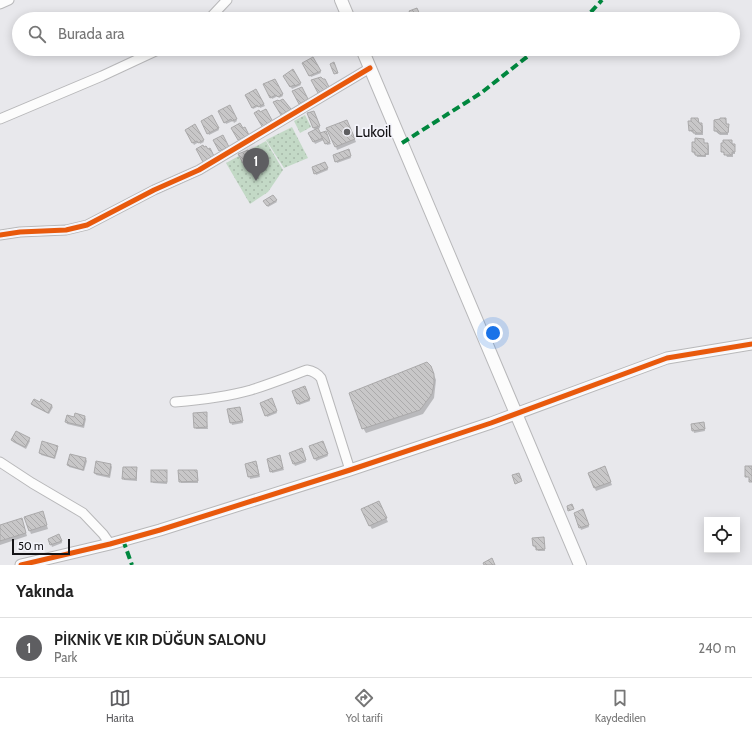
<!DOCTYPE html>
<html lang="tr">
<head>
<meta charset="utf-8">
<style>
  :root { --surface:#fff; --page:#f6f6f6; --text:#222; --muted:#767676; --line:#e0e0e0; --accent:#5e5e61 }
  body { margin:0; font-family:Cabin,sans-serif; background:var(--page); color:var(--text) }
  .controls { position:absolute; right:12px; bottom:12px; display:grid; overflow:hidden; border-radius:0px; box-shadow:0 2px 10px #0003 }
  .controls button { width:36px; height:36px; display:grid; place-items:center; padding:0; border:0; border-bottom:1px solid var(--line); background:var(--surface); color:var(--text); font:20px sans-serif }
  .scale { position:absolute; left:12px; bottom:10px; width:58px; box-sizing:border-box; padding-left:4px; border:2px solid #141316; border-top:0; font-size:11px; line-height:14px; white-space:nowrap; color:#141316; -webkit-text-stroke:3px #f4f4fb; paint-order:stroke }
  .you { position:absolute; left:493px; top:333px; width:14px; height:14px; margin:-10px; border:3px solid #fff; border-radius:50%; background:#1a73e8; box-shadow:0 0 0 6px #1a73e833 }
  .badge { display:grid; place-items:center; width:26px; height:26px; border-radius:50%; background:var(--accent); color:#fff; font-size:13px; font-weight:700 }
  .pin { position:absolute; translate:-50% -33px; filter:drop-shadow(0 1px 2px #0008) }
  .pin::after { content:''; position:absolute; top:21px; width:14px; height:12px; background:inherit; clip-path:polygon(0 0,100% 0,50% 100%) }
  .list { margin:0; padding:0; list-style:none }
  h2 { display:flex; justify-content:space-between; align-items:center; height:52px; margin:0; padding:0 16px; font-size:17px }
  h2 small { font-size:13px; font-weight:400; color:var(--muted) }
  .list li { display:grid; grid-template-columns:26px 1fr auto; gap:12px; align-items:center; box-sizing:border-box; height:60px; padding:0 16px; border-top:1px solid var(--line) }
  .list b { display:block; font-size:15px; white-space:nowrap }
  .list p { margin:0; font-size:13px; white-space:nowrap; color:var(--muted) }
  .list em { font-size:13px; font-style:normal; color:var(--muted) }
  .icon { flex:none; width:22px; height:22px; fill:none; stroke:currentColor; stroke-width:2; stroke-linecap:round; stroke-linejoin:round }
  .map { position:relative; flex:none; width:752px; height:565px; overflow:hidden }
  .search { position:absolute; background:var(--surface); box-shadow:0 2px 10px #0003; left:12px; right:12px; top:12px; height:44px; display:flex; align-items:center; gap:10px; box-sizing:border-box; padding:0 14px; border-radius:22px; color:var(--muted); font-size:15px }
  .sheet { height:112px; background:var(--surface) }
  nav { display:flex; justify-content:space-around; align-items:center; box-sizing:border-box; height:56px; border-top:1px solid var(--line); background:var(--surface); font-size:11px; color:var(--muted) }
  nav a { display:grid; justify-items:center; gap:2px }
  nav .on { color:var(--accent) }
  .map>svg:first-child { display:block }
  .park { fill:url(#park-dots) }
  .shadow { fill:#0003 }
  .building { fill:url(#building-back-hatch); stroke:#aaa9aa }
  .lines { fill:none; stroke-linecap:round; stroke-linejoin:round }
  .minor-casing { stroke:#b8b8ba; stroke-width:11 }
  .tertiary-casing { stroke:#b8b8ba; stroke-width:13 }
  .secondary-casing { stroke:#b8b8ba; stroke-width:14 }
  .minor { stroke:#fcfcfc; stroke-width:9 }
  .tertiary { stroke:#fcfcfc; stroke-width:11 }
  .secondary { stroke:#fcfcfc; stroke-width:12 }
  .quiet { stroke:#00873e; stroke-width:4; stroke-dasharray:8 4; stroke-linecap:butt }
  .cycleway-casing { stroke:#f4f4fb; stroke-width:8 }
  .cycleway { stroke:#e8590c; stroke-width:5 }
  .poi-dot { fill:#5e5e61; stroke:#f4f4fb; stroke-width:1.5 }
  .labels { text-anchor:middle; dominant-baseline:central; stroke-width:3.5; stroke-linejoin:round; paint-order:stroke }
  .poi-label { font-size:15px; fill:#141316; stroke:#f4f4fb; text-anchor:start }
</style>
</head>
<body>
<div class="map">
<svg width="752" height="565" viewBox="0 0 752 565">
  <defs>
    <pattern id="park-dots" width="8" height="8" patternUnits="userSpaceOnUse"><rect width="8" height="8" fill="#c3d9c6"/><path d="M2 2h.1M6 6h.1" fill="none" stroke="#a7b9a9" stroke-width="1.8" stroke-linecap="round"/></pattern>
    <pattern id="building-back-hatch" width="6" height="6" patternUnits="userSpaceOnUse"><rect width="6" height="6" fill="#c8c7c8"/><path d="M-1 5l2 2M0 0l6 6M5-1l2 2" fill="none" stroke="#abaaab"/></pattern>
  </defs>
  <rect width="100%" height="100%" fill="#e8e8ec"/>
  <!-- park -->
  <g class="park">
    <path d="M305 115 311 127 300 133 294 121Z"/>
    <path d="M292 127 308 158 284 168 266 140Z"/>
    <path d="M266 141 283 170 268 192 250 204 226 163Z"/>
  </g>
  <!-- shadow -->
  <g class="shadow">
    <path d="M313 58 321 73 311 77 303 64Z"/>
    <path d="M293 71 301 85 292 89 284 76Z"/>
    <path d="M274 80 283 96 279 98 278 96 272 99 265 85Z"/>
    <path d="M256 90 265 106 260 108 259 106 253 109 246 96Z"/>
    <path d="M229 107 237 121 234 123 233 121 226 124 220 112Z"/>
    <path d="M314 112 320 128 317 129 320 134H326L331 144 327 145 324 140 315 144 314 142 310 133 315 131 309 114Z"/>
    <path d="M212 116 219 130 209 135 202 121Z"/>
    <path d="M698 119 699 124H701L703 126V135H695L694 132H691L690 130Z"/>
    <path d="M726 119 727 125 729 127V132H728V135H720L715 131Z"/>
    <path d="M348 124 356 142 337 150 336 147Z"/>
    <path d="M195 126 204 142 200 144 199 142 194 145 186 131Z"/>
    <path d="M703 140 705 144H708L709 146V155H706V157H697L696 154H694L693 152V143Z"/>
    <path d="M731 141 733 145 735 147V154H733V157H727L725 153H723L722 151Z"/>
    <path d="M248 151 255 164 247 168 240 155Z"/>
    <path d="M349 153 351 158 337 163 336 161Z"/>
    <path d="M326 165 328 170 316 175 315 173Z"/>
    <path d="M273 196 277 202 268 207 265 201Z"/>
    <path d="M431 367 436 380 434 398 423 414 366 433 363 428Z"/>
    <path d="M306 389 310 401 299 405 298 403Z"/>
    <path d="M272 401 277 413 267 417 266 415Z"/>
    <path d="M40 403 51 405 53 407 49 414 33 406 32 404Z"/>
    <path d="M228 410H240L243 423 232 425Z"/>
    <path d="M206 413 208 429H196L195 427Z"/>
    <path d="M85 417 86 419 84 428 67 424 66 422 75 418Z"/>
    <path d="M692 424 704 425 705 431 694 433Z"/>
    <path d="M29 439 30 441 26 449 13 442 12 440Z"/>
    <path d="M323 444 328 456 316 461 311 447Z"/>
    <path d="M57 447 58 449 55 459 41 455 40 453Z"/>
    <path d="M302 451 306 462 295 466 294 464Z"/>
    <path d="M71 455 86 459 87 461 84 471 69 467 68 465Z"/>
    <path d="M280 458 284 470 272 473 271 471Z"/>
    <path d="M97 463 111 465 112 467 110 478 96 475 95 473Z"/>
    <path d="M246 464H257L260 477 250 479Z"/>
    <path d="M136 468 137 470V481L124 480 123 478Z"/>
    <path d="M605 468 612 485 596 491 589 474Z"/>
    <path d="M166 471 167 484 153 483 152 481Z"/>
    <path d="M197 471 198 483H181L180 481Z"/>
    <path d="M380 505 388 522 372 529 370 526Z"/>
    <path d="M584 512 589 527 581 530 575 513Z"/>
    <path d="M44 516 48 529 31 534 25 518Z"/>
    <path d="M23 523 27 536 0 545V526Z"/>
    <path d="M60 537 62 543 52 547 49 539Z"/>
    <path d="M544 540 545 551H538L537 548H535L534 546Z"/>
  </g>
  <!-- building -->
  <g class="building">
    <path d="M417 8 421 17 415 19 414 17 412 18 409 11Z"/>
    <path d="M313 57 321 71 309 76 302 63Z"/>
    <path d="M334 62 338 73 334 74 330 64Z"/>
    <path d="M293 69 301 83 295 86 294 85 290 87 283 76Z"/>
    <path d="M321 77 323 79H325L329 87 318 93 311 80Z"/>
    <path d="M275 79 283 94 278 97 276 95 270 98 263 84Z"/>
    <path d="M302 87 308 99 299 104 292 91Z"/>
    <path d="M256 89 264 104 258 107 257 105 252 108 245 95Z"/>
    <path d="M283 99 291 109 281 115 273 102 278 100 279 101Z"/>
    <path d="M230 105 237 119 232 121 231 119 224 123 218 111Z"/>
    <path d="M266 109 273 122 263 128 254 113 259 110 260 112Z"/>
    <path d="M314 111 320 126 313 128 307 113Z"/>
    <path d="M212 115 219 128 207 134 201 121Z"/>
    <path d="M691 118H698L699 123H702V133H693V130L689 131 688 121H691Z"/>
    <path d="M720 118H726V124H729L728 133H718V131H714V120L720 119Z"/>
    <path d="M347 120 355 139 335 147 326 128Z"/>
    <path d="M240 123 243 128 245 127 249 135 238 140 231 128Z"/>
    <path d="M195 124 204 140 198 143 197 141 192 143 185 130Z"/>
    <path d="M318 128 323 138 313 142 308 133Z"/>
    <path d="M326 131 330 142 325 144 320 133Z"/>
    <path d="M223 135 229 147 219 151 213 140Z"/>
    <path d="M695 138 704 139V143H708V154H705V156L695 155V152H692V142H695Z"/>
    <path d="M723 140H732V144H735V152H732V155H724V152H721V143H723Z"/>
    <path d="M203 145 204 147 206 146 208 149 210 148 214 156 203 162 196 149Z"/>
    <path d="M349 149 351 156 335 162 333 155Z"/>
    <path d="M248 150 255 162 245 167 238 154Z"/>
    <path d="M325 162 328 168 314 174 312 167Z"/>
    <path d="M273 195 277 200 267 206 263 201Z"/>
    <path d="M427 362 431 366 434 374V384L432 394 420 410 362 429 349 393Z"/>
    <path d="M305 386 310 399 297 404 292 391Z"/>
    <path d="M272 398 277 411 265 416 260 403Z"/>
    <path d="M34 399 40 402 41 399 52 405 48 413 31 404Z"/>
    <path d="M240 407 243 421 230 423 227 409Z"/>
    <path d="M207 412V427L194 428 193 413Z"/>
    <path d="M75 413 85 416 83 426 65 422 67 415 74 417Z"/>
    <path d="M704 422 705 429 692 431 691 424Z"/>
    <path d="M16 431 30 438 25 447 11 440Z"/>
    <path d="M42 441 58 446 54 458 39 453Z"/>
    <path d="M323 441 328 454 314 459 309 446Z"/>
    <path d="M302 448 306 460 293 464 289 453Z"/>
    <path d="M70 454 86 458 83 470 67 465Z"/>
    <path d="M280 455 283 468 270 472 267 459Z"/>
    <path d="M96 461 111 464 109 476 94 473Z"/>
    <path d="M256 461 259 475 248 477 245 464Z"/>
    <path d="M605 466 611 482 594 488 588 473Z"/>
    <path d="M745 466H752V482H749V477H745Z"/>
    <path d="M123 467H137L136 479H122Z"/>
    <rect x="151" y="470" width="16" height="12"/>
    <path d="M178 470H197L198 481 179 482Z"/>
    <path d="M519 473 522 481 515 484 512 475Z"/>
    <path d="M379 501 387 518 369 526 361 509Z"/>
    <path d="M572 504 574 509 568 511 567 506Z"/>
    <path d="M583 509 589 525 579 528 574 513Z"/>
    <path d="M43 511 47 525 29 531 24 517Z"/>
    <path d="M22 518 26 533 0 541V525Z"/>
    <path d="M59 534 62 541 50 545 48 539Z"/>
    <path d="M544 537 545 549 536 550V546H533L532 538Z"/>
    <path d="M492 558 495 565H484L483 563Z"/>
  </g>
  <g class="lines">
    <!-- minor casing -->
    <g class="minor-casing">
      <g id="minor">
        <path d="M0 4 9 0"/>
        <path d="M209 19 227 0"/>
        <path d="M0 119 102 76 160 49"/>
        <path d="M0 235 20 232 66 230 87 225 154 190 199 170 370 68"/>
        <path d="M175 402C200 400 226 397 251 390 270 384 288 377 307 370 313 371 317 373 321 378L350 470"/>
        <path d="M0 462 32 483 83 513 103 534 110 544"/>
      </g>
    </g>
    <!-- tertiary casing -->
    <g class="tertiary-casing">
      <path id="tertiary" d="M21 565 110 544 160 530 350 470 491 423 667 358 752 344"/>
    </g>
    <!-- secondary casing -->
    <g class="secondary-casing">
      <g id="secondary">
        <path d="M341 0 349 19"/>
        <path d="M362 49 580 565"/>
      </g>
    </g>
    <!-- minor -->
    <use href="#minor" class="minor"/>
    <!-- tertiary -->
    <use href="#tertiary" class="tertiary"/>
    <!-- secondary -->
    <use href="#secondary" class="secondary"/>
    <!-- quiet -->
    <g class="quiet">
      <path d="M581 19 590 13 602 0"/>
      <path d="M402 143 481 93 537 49"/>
      <path d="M123 540 132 565"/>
    </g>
    <!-- cycleway casing -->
    <g class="cycleway-casing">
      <g id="cycleway">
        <path d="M0 235 20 232 66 230 87 225 154 190 199 170 370 68"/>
        <path d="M21 565 110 544 160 530 350 470 491 423 667 358 752 344"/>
      </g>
    </g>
    <!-- cycleway -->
    <use href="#cycleway" class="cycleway"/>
  </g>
  <!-- markers -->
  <circle class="poi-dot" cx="347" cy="132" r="4"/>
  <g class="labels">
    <!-- poi labels -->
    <g class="poi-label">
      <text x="355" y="132">Lukoil</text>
    </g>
  </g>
</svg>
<div class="controls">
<button><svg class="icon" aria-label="locate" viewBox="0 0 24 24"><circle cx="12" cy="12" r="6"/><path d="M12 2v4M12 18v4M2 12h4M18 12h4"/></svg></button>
</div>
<div class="scale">50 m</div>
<div class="you"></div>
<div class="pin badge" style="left:256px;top:181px">1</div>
<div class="search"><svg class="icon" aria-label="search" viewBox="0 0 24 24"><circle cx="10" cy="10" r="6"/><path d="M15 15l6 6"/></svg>Burada ara</div>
</div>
<section class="sheet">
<h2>Yakında<small></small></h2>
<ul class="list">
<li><span class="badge">1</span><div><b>PİKNİK VE KIR DÜĞUN SALONU</b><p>Park</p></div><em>240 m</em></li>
</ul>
</section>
<nav>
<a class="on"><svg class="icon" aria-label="map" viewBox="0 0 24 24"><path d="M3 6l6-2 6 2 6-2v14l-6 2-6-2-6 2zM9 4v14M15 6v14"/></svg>Harita</a>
<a><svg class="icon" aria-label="directions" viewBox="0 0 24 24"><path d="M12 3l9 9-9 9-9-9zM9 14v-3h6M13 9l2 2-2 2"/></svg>Yol tarifi</a>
<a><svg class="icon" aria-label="saved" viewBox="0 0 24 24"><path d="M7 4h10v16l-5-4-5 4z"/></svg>Kaydedilen</a>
</nav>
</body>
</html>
